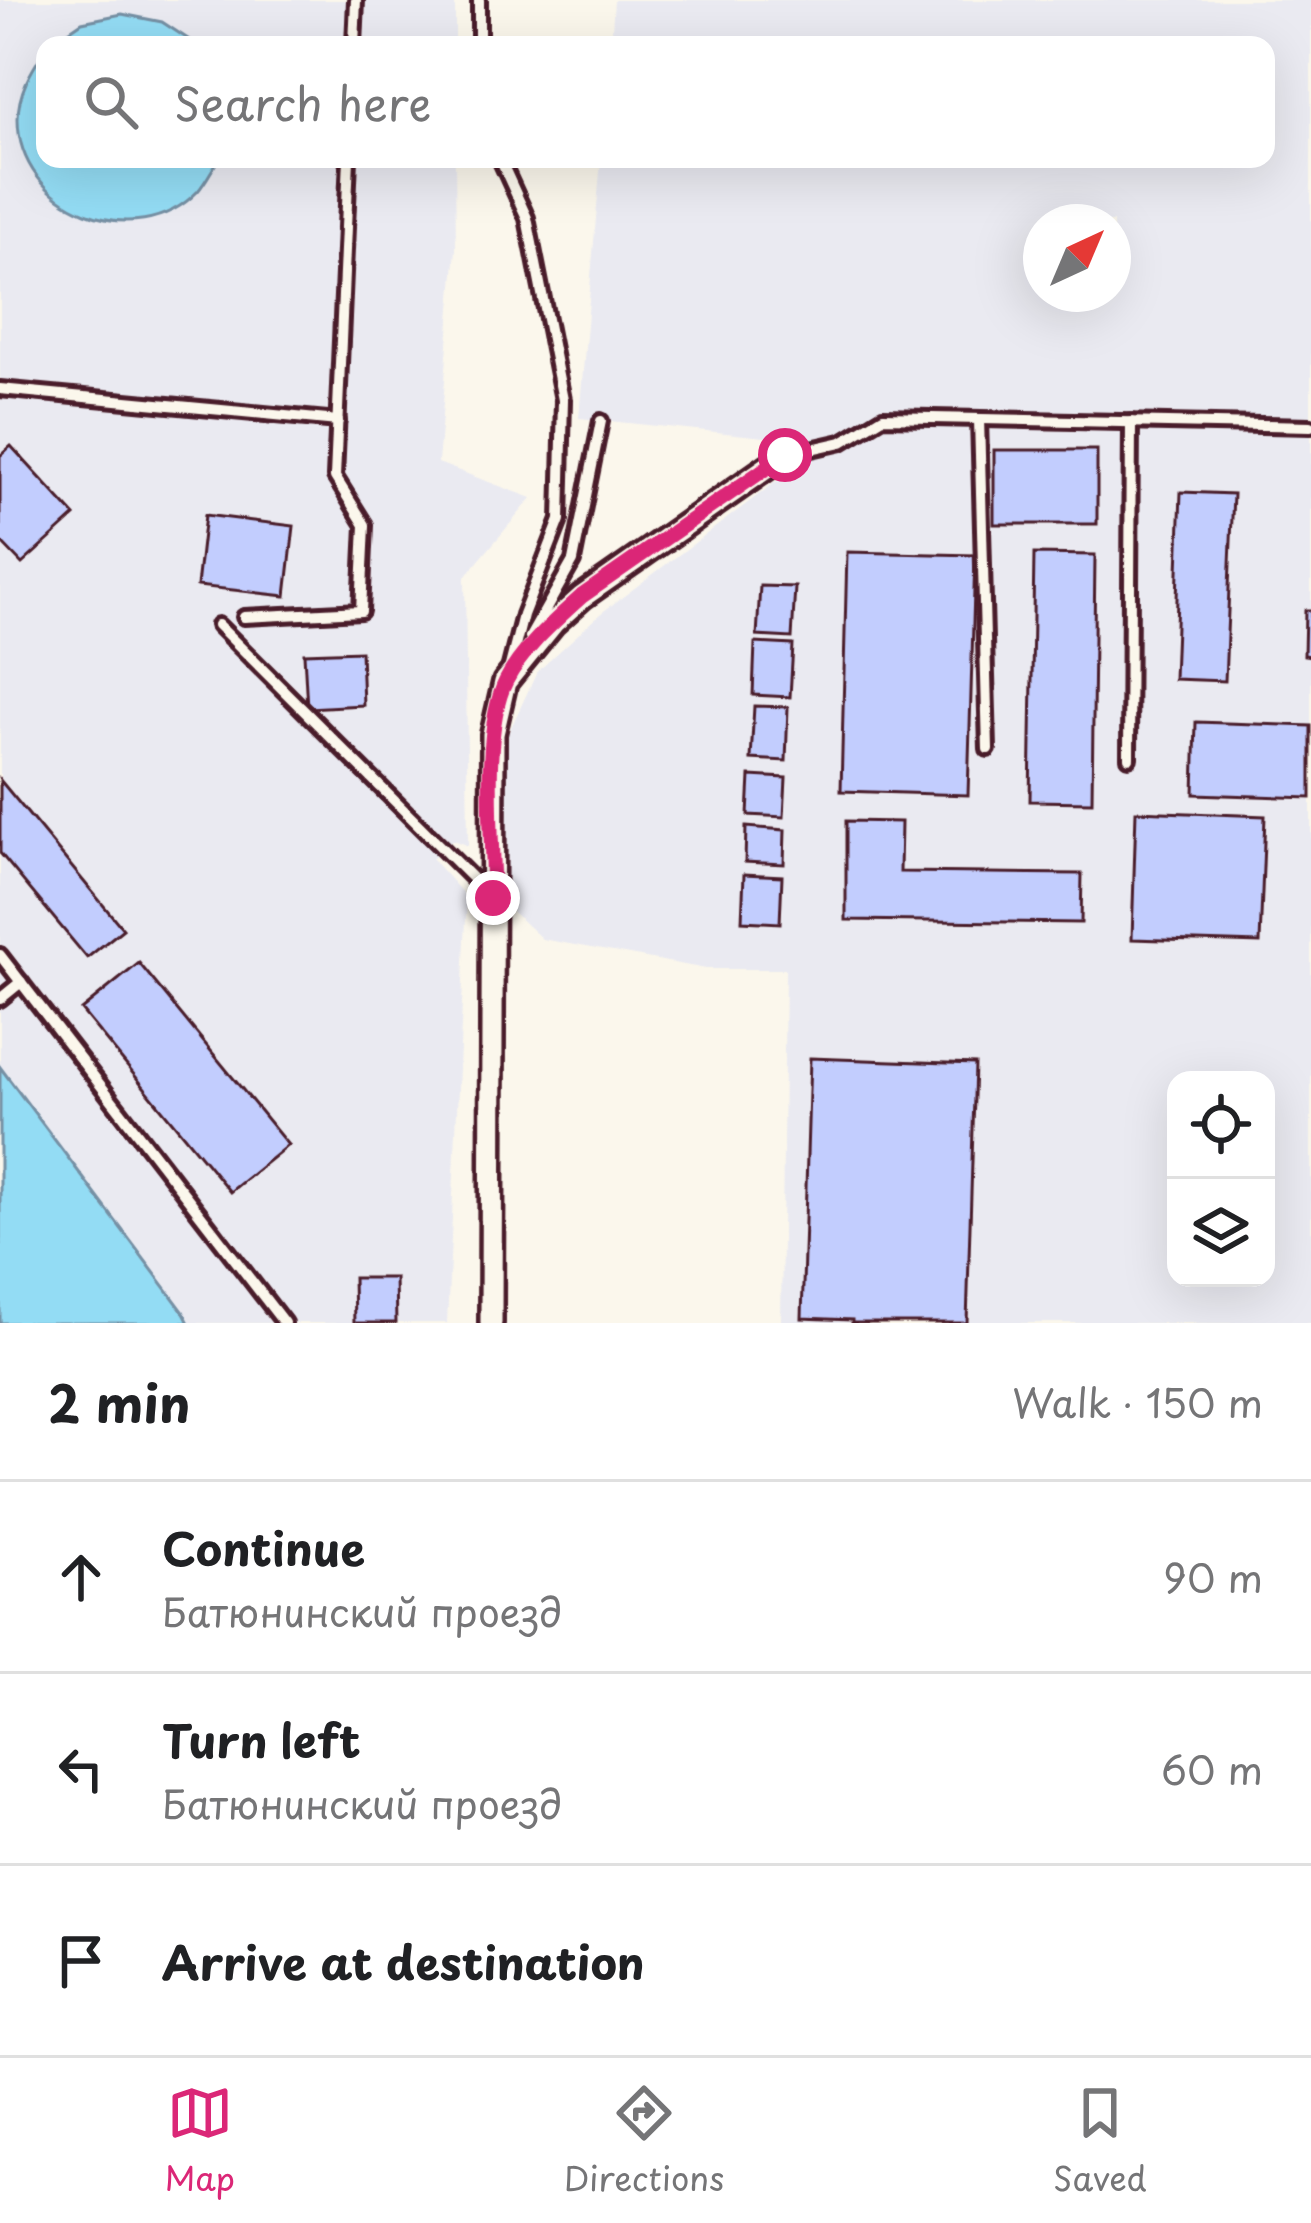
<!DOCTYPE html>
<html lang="en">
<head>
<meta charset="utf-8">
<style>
  :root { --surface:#fff; --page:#f2f2f2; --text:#202124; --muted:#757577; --line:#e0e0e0; --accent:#db2777 }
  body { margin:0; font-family:"Playpen Sans",sans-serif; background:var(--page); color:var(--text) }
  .controls { position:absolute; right:36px; bottom:36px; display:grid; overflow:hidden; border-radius:24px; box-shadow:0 12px 48px #0002 }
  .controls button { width:108px; height:108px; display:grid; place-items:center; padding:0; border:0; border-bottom:3px solid var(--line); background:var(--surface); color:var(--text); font:60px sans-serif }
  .compass { position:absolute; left:1023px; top:204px; width:108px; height:108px; border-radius:50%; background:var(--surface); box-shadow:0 12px 48px #0002; rotate:44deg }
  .stop { position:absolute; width:36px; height:36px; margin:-27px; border:9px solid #db2777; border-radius:50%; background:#fff }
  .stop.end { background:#db2777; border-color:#fff; box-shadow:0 3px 12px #0008 }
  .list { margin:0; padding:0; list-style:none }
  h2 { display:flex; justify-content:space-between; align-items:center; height:156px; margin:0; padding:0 48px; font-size:51px }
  h2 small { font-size:39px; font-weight:400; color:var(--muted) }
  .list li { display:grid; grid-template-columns:78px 1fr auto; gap:36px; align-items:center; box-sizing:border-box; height:192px; padding:0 48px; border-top:3px solid var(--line) }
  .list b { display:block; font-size:45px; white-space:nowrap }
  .list p { margin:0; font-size:39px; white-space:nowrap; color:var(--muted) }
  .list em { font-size:39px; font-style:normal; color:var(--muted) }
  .icon { flex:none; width:66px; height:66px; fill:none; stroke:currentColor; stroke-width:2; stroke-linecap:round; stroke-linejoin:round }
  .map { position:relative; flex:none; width:1311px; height:1323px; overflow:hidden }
  .search { position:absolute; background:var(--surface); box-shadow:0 12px 48px #0002; left:36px; right:36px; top:36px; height:132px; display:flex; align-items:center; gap:30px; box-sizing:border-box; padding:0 42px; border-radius:24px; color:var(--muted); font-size:45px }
  .sheet { height:732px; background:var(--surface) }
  nav { display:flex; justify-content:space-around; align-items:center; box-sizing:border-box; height:168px; border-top:3px solid var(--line); background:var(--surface); font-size:33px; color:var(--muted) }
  nav a { display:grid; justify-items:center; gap:6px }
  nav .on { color:var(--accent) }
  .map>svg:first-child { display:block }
  .built { fill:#eaeaf1; fill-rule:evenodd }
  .water { fill:#93dcf4; stroke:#7690a4; stroke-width:3 }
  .building { fill:#c2cdfe; stroke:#4a1f2b; stroke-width:3 }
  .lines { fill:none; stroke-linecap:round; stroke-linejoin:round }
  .lane-casing { stroke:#4a1f2b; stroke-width:20 }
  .street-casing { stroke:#4a1f2b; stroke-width:30 }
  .lane { stroke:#fbf7ec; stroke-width:10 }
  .street { stroke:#fbf7ec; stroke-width:21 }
  .route { stroke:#db2777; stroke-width:15 }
</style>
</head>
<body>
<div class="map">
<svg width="1311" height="1323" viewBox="0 0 1311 1323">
  <rect width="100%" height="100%" fill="#fbf7ec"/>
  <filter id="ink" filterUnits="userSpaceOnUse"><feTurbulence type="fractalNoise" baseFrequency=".00833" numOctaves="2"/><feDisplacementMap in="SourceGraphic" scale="24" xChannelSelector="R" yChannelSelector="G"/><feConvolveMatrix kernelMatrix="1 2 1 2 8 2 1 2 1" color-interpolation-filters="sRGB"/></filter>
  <g filter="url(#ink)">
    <!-- built -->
    <g class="built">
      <path d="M0 0H455V45H45V159H455L456 249 438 463 532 498 465 577 468 846 453 840 432 859 467 898 447 1323H0Z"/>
      <path d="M614 0H1311V1323H781L785 969H706L542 939 502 902 507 736 537 672 600 614 785 475V439L579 418 601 159H1266V45H611ZM1041 222H1113V294H1041ZM1176 1080H1266V1278H1176Z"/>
    </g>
    <!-- water -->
    <g class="water">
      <path d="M122 14 162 22 197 45H48L82 22Z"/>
      <path d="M45 50V159H219C212 169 206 182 198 191 136 256 18 208 18 119 18 92 31 71 45 50Z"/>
      <path d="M0 1067 183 1311 189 1323H0Z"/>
    </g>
    <!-- building -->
    <g class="building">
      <path d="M11 446 75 516 22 564 0 541V456Z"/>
      <rect x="994" y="450" width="103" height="74"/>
      <path d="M1181 492 1233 494 1225 681 1174 679Z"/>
      <path d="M205 515 294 526 286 596 197 586Z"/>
      <path d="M847 552 975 555 968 795 841 791Z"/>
      <path d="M1034 554 1095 555 1092 802 1030 801Z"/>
      <path d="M760 586 795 587 792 638 757 636Z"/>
      <path d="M1305 610H1311V656L1304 655Z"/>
      <path d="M755 643 793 645 790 697 753 695Z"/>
      <path d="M361 651 363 705 307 708 304 653Z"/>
      <path d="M754 706 788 707 786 761 751 759Z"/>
      <path d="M1196 722 1311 726V798L1194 794Z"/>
      <path d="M750 776 786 778 784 817 748 815Z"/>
      <path d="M0 780 123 929 87 958 0 853Z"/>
      <path d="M1136 811 1265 816 1260 943 1132 939Z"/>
      <path d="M846 821 901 822 900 872 1082 874 1081 923 846 920Z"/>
      <path d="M746 827 785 830 784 864 745 862Z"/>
      <path d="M744 874 782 876 780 923 742 921Z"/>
      <path d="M139 963 288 1145 230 1192 81 1010Z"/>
      <path d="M810 1058 975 1064 967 1323H852V1320L802 1318Z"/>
      <path d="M353 1278H395L396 1323H354Z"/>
    </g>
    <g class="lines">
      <!-- lane casing -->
      <g class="lane-casing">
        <g id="lane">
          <path d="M479 0V45"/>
          <path d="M354 45 356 0"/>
          <path d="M500 159 527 218 563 400 560 520 523 615 510 666"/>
          <path d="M0 389 338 421"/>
          <path d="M979 419 988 749"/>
          <path d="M785 455 842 442 883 417 1311 426"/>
          <path d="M244 617 361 611 365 525 335 477 349 159"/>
          <path d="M218 625 492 898"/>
          <path d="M530 637 573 561 601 421"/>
          <path d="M1129 758 1131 422"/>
          <path d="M0 955 284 1323"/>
          <path d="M0 999 21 982"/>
        </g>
      </g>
      <!-- street casing -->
      <g class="street-casing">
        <path id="street" d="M491 1323 493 734 505 682 553 623 582 597 785 455"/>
      </g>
      <!-- lane -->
      <use href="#lane" class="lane"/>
      <!-- street -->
      <use href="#street" class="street"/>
    </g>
  </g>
  <g class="lines" filter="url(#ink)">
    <!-- route -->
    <path class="route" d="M493 898C493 842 481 729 506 681 522 649 556 620 582 596L785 455"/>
  </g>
</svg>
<div class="controls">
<button><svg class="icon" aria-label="locate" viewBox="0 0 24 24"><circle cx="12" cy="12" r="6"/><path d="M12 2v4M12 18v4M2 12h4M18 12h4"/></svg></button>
<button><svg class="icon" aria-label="layers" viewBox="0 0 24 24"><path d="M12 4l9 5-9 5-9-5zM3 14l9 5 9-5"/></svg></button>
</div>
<svg class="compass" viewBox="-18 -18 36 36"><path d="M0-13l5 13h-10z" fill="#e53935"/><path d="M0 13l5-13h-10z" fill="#757577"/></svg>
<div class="stop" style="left:785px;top:455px"></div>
<div class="stop end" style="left:493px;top:898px"></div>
<div class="search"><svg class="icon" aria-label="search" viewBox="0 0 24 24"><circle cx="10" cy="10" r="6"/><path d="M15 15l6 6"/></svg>Search here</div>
</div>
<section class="sheet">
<h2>2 min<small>Walk · 150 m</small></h2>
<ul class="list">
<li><svg class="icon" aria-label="ahead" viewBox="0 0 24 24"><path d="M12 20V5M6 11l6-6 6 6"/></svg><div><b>Continue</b><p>Батюнинский проезд</p></div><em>90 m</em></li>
<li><svg class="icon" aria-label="left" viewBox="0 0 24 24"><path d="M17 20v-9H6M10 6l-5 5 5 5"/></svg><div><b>Turn left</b><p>Батюнинский проезд</p></div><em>60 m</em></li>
<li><svg class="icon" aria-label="arrive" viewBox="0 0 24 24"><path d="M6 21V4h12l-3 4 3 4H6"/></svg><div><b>Arrive at destination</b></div></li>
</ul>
</section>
<nav>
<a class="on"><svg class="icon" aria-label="map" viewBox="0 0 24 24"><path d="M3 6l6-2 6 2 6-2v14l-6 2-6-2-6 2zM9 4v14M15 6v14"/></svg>Map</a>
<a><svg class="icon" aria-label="directions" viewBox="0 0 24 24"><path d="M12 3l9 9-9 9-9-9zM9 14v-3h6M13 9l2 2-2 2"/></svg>Directions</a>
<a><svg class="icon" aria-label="saved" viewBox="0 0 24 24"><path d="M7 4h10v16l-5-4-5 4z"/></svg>Saved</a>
</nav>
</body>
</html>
